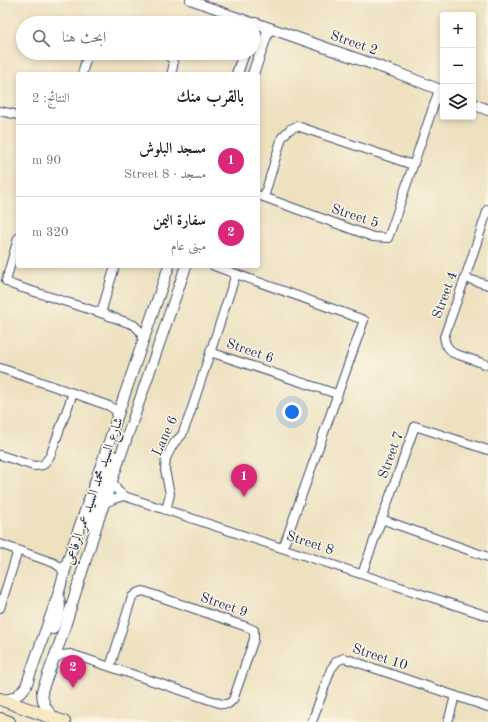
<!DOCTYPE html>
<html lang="ar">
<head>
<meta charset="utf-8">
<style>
  :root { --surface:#fff; --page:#f2f2f2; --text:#202124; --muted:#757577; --line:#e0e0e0; --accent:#db2777 }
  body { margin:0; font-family:"Old Standard TT",Amiri,serif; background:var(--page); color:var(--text); direction:rtl }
  .controls { position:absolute; right:12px; top:12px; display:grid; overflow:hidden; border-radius:4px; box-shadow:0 2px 6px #0003 }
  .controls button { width:36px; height:36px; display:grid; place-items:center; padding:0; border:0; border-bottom:1px solid var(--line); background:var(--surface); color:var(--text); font:20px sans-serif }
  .you { position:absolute; left:292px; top:412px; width:14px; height:14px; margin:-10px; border:3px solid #fff; border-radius:50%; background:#1a73e8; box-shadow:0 0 0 6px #1a73e833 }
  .badge { display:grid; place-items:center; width:26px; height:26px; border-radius:50%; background:var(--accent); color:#fff; font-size:13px; font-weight:700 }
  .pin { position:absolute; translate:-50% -33px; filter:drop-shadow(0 1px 2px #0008) }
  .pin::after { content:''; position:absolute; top:21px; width:14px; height:12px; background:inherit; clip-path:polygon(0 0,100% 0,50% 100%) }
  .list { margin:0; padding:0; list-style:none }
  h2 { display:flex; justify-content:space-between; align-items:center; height:52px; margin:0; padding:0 16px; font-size:17px }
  h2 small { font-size:13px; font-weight:400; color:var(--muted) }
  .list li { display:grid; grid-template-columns:26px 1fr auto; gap:12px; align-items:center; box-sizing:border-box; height:72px; padding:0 16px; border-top:1px solid var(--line) }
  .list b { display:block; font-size:15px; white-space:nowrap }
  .list p { margin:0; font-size:13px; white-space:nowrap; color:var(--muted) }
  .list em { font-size:13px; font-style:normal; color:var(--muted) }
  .icon { flex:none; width:22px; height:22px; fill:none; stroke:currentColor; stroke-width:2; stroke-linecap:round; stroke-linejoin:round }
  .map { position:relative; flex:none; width:488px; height:722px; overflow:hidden; direction:ltr }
  .search { position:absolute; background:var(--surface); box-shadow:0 2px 6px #0003; left:16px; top:16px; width:244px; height:44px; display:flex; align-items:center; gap:10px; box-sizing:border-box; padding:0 14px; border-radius:22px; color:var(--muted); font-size:15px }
  .panel { position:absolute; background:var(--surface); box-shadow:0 2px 6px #0003; left:16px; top:72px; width:244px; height:196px; border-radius:4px; direction:rtl }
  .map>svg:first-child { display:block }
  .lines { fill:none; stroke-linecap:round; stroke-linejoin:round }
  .minor-casing { stroke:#3a4a6d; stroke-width:10 }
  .tertiary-casing { stroke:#3a4a6d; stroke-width:12 }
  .secondary-casing { stroke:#3a4a6d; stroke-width:14 }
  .minor { stroke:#fff; stroke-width:8 }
  .tertiary { stroke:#fff; stroke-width:10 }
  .secondary { stroke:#f6e9c3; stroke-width:12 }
  .labels { text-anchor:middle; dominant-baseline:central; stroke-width:3; stroke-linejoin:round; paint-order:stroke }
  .street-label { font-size:14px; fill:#1b2f5e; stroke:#fcf5e5 }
</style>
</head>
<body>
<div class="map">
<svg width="488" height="722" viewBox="0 0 488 722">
  <rect width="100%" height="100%" fill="#fcf5e5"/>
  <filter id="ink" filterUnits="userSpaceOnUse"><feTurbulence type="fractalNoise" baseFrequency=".025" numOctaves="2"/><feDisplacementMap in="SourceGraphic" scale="8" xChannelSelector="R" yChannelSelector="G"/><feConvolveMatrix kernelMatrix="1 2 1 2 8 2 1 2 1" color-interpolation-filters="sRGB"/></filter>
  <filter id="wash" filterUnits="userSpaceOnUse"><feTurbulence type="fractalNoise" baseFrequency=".012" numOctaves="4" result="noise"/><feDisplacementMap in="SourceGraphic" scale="16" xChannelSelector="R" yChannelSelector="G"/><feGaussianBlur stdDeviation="0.9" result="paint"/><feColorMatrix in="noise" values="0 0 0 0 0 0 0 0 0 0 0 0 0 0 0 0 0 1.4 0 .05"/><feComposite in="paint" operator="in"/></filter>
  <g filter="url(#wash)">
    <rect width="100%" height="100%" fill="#ede1c0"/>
  </g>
  <g filter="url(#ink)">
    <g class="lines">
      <!-- minor casing -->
      <g class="minor-casing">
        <g id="minor">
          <path d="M190 0 255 23"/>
          <path d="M166 53C174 61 175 63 171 74"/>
          <path d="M82 74 88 53"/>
          <path d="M0 111 18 115"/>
          <path d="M258 195 373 237 388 238 391 230 439 90"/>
          <path d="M264 197 282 137 290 129 297 126 413 165"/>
          <path d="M488 209 465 278 444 337 446 345 453 353 488 365"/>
          <path d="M18 238 6 281 13 285 101 313 134 325 140 331 144 340"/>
          <path d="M214 266 364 320 283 548"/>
          <path d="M465 278 488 285"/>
          <path d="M101 313 115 266"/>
          <path d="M210 352 337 394"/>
          <path d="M0 368 73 393 109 406 114 409 118 414"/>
          <path d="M0 455 34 466 43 465 50 456 73 393"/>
          <path d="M113 482 117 490 124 496 488 616"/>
          <path d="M105 503 114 499 124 496"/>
          <path d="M166 510 170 494 165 470 166 458 174 443 182 435 190 414 236 274"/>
          <path d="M381 519 488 557"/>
          <path d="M0 544 54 563 60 567 64 573"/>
          <path d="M362 574 415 426 488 450"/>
          <path d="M0 608 18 550"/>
          <path d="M53 659 62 655 71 654 222 704H228L233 700 254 639V630L247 627 143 591 137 593 132 597 110 667"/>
          <path d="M312 722 331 669 337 661 344 658 488 707"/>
          <path d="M448 722 455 696"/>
        </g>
      </g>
      <!-- tertiary casing -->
      <g class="tertiary-casing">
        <g id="tertiary">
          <path d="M253 28 255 23 395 72 443 91"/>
          <path d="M237 74 244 53"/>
          <path d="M253 74 269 28"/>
          <path d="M473 104 488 110"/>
          <path d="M97 524 95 526 91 524 90 522V519L112 455"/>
          <path d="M53 629C57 619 62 609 59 599"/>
          <path d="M4 700C14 699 20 695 26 686L58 595 68 560 110 439 120 408 169 266"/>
          <path d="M55 718C46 711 42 702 42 691L61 639 97 524 186 266"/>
        </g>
      </g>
      <!-- secondary casing -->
      <g class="secondary-casing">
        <g id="secondary">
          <path d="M0 699 64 722"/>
          <path d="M0 719 9 722"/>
        </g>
      </g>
      <!-- minor -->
      <use href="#minor" class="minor"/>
      <!-- tertiary -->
      <use href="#tertiary" class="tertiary"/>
      <!-- secondary -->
      <use href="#secondary" class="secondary"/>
    </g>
  </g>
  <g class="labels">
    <!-- street labels -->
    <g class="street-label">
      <text transform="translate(354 43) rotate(19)">Street 2</text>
      <text transform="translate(355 216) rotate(18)">Street 5</text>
      <text transform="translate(445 295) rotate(-70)">Street 4</text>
      <text transform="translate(250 351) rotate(19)">Street 6</text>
      <text transform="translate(165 436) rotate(-65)">Lane 6</text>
      <text transform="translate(391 455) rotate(-70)">Street 7</text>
      <text transform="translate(94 491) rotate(-71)">شارع السيد محمد السيد عمر الرفاعي</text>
      <text transform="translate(310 543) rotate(18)">Street 8</text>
      <text transform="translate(224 605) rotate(19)">Street 9</text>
      <text transform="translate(380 657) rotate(18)">Street 10</text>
    </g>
  </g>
</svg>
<div class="controls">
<button>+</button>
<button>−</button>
<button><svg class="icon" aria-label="layers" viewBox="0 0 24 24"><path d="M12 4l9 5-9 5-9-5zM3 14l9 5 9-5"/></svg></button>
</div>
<div class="you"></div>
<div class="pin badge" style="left:244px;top:497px">1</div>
<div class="pin badge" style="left:73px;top:688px">2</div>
<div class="search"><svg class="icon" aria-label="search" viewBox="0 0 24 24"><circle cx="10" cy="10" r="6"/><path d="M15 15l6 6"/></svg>ابحث هنا</div>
<section class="panel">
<h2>بالقرب منك<small>النتائج: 2</small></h2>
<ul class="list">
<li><span class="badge">1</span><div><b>مسجد البلوش</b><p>مسجد · Street 8</p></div><em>90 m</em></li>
<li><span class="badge">2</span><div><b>سفارة اليمن</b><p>مبنى عام</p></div><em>320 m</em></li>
</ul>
</section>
</div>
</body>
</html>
